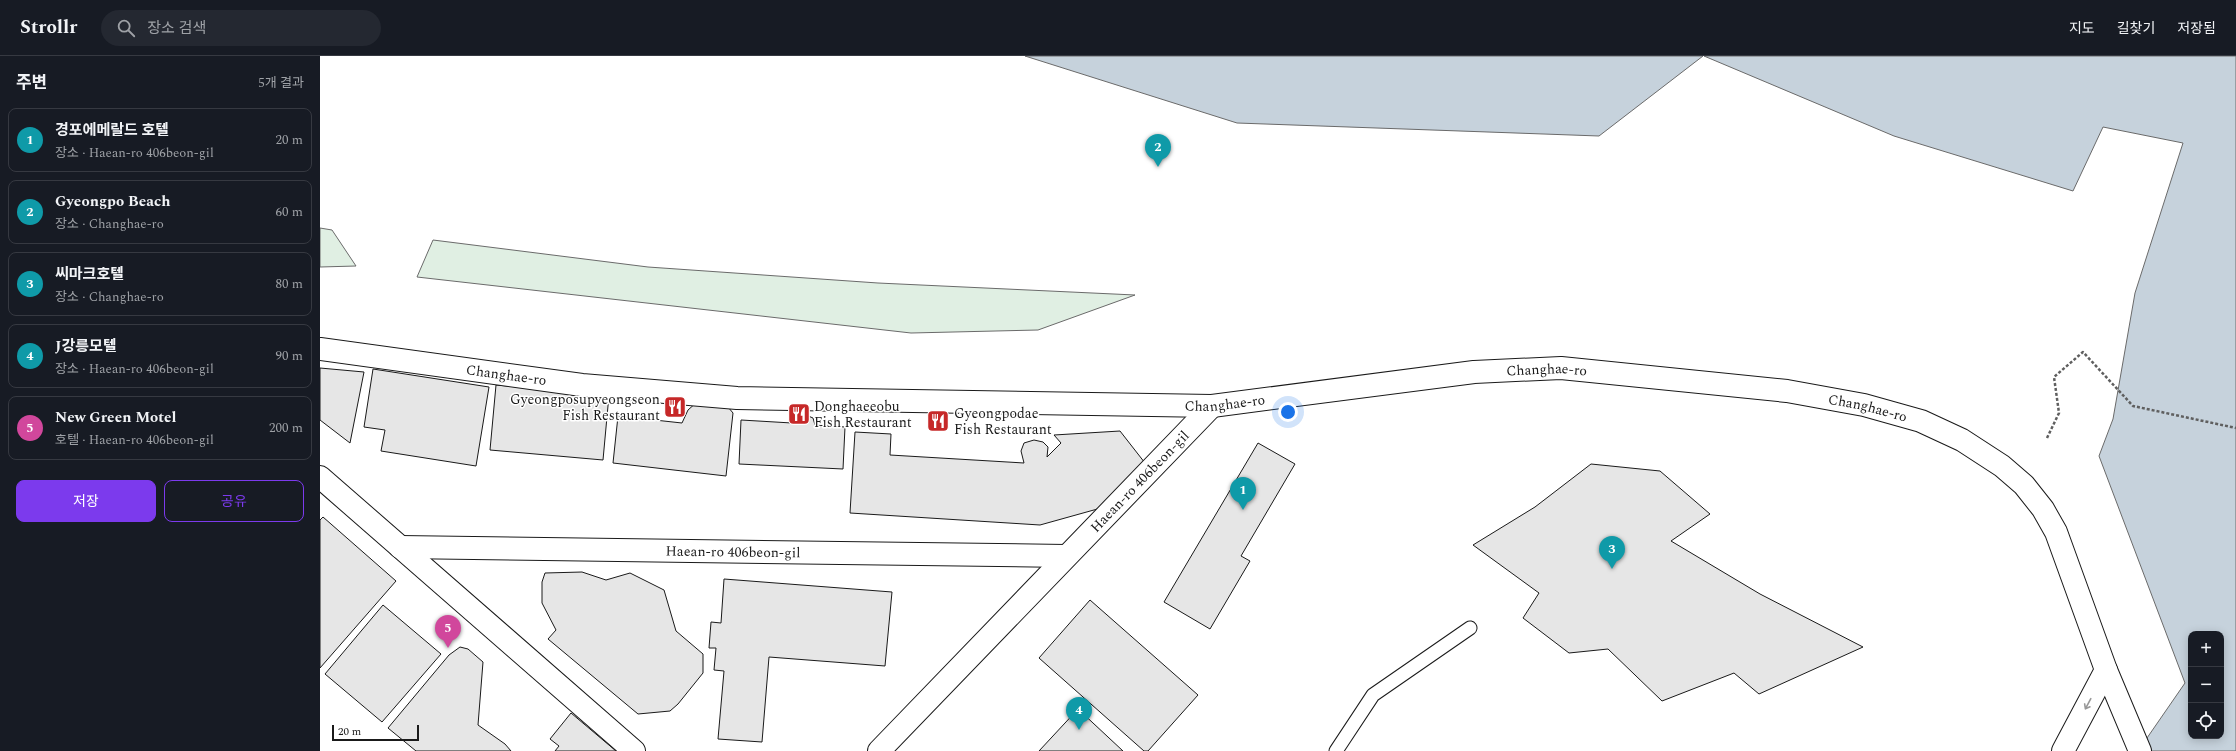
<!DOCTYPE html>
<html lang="ko">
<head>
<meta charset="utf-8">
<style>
  :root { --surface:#171b24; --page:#242831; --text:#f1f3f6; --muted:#9ea1a6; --line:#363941; --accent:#7c3aed }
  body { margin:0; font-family:Spectral,"Noto Sans KR",serif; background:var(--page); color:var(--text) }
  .controls { position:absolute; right:12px; bottom:12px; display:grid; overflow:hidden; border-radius:8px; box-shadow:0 2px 10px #0003 }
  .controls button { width:36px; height:36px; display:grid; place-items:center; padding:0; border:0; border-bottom:1px solid var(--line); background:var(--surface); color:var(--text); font:20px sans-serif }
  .scale { position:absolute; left:12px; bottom:10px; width:87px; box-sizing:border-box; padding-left:4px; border:2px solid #1a1a1a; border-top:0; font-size:11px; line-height:14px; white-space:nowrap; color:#1a1a1a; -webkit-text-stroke:3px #fff; paint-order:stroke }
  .you { position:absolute; left:968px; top:356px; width:14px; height:14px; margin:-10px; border:3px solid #fff; border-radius:50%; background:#1a73e8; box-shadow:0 0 0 6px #1a73e833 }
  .badge { display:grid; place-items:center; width:26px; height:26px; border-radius:50%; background:var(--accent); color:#fff; font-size:13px; font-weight:700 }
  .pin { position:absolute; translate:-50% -33px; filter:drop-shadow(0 1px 2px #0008) }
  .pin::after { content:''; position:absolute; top:21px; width:14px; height:12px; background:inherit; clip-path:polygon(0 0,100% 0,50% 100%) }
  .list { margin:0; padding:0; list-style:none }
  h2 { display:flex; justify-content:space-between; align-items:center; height:52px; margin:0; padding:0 16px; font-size:17px }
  h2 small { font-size:13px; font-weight:400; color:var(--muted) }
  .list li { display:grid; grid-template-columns:26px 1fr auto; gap:12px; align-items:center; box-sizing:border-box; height:64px; margin:0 8px 8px; padding:0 8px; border:1px solid var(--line); border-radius:8px }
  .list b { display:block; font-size:15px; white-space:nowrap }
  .list p { margin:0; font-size:13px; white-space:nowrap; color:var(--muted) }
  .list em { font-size:13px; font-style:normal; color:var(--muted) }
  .actions { display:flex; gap:8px; padding:12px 16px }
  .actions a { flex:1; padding:9px 0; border:1px solid var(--accent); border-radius:8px; text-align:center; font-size:14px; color:var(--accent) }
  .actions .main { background:var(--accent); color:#fff }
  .icon { flex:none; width:22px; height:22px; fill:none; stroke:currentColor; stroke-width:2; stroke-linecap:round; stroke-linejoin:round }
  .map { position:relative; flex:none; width:1916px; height:695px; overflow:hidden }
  header { display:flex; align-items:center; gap:24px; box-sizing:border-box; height:56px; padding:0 20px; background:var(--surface); border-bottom:1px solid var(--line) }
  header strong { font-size:19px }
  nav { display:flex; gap:22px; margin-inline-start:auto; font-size:14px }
  .search { width:280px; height:36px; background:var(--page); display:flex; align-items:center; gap:10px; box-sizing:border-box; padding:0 14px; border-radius:22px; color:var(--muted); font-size:15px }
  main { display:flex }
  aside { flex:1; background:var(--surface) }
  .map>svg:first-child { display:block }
  .green { fill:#e0efe3; stroke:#6a6a6a }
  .water { fill:#c6d2dc; stroke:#6a6a6a; fill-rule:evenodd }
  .building { fill:#e6e6e6; stroke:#1a1a1a }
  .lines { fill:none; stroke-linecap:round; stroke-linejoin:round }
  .service-casing { stroke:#1a1a1a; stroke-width:15 }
  .minor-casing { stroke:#1a1a1a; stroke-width:24 }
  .tertiary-casing { stroke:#1a1a1a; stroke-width:24 }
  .path { stroke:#5f5f5f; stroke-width:2.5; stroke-dasharray:3 2; stroke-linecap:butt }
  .service { stroke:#fff; stroke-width:13 }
  .minor { stroke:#fff; stroke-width:22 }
  .tertiary { stroke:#fff; stroke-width:22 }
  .oneway { stroke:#989898 }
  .labels { text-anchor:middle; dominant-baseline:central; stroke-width:3; stroke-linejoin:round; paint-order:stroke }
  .street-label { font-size:14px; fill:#1a1a1a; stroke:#fff }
  .poi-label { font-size:14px; fill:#1a1a1a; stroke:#fff; text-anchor:start }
</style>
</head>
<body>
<header>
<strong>Strollr</strong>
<div class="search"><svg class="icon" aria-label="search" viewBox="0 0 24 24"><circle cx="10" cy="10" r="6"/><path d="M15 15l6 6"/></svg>장소 검색</div>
<nav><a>지도</a><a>길찾기</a><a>저장됨</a></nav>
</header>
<main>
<aside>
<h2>주변<small>5개 결과</small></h2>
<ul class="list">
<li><span class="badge" style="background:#0f9aa8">1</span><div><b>경포에메랄드 호텔</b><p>장소 · Haean-ro 406beon-gil</p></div><em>20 m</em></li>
<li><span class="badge" style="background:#0f9aa8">2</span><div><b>Gyeongpo Beach</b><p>장소 · Changhae-ro</p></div><em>60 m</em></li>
<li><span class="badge" style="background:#0f9aa8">3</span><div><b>씨마크호텔</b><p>장소 · Changhae-ro</p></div><em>80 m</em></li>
<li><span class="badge" style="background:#0f9aa8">4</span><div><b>J강릉모텔</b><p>장소 · Haean-ro 406beon-gil</p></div><em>90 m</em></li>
<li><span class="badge" style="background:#d1479c">5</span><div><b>New Green Motel</b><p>호텔 · Haean-ro 406beon-gil</p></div><em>200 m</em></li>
</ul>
<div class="actions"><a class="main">저장</a><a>공유</a></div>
</aside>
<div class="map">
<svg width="1916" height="695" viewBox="0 0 1916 695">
  <rect width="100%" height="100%" fill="#fff"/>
  <!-- green -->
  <g class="green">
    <path d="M0 172 12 174 36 210 0 211Z"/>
    <path d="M113 184 328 211 558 227 815 239 718 274 591 277 97 221Z"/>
  </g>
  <!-- water -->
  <g class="water">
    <path d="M705 0H1383L1279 80 917 67Z"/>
    <path d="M1384 0H1916V695H1818L1865 627 1779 400 1793 363 1815 237 1863 87 1783 71 1753 135 1574 80ZM1871 578H1901V680H1871Z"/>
  </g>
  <!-- building -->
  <g class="building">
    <path d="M0 312 44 316 30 387 0 364Z"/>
    <path d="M53 313 169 331 156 410 61 395 65 374 44 371Z"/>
    <path d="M176 329 289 339 283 404 170 394Z"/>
    <path d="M377 346 408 351 413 357 406 420 293 407 298 360 362 367 368 354Z"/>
    <path d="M481 357 493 362 495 369 525 371 523 413 419 408 421 364 472 367 474 359Z"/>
    <path d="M800 375 825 407 781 452 720 469 530 457 535 376 571 378 570 399 704 407 701 395 704 387 714 384 723 386 728 391 727 401 741 387 734 379Z"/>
    <path d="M938 387 975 408 921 500 930 505 890 573 844 546Z"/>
    <path d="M1271 408 1340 415 1390 458 1351 485 1440 538 1543 591 1439 638 1414 617 1342 645 1288 593 1249 597 1203 562 1219 537 1153 489 1215 451Z"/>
    <path d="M3 461 76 525 0 612V464Z"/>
    <path d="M262 516 286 524 310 517 344 534 356 575 383 598V617L358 648 350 655 318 658 228 583 236 574 222 547V526L225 517Z"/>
    <path d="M404 523 572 536 565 610 449 601 442 686 398 683 404 615 394 614 396 592H389L391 566 401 567Z"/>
    <path d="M770 544 878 639 828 695H824L719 602Z"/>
    <path d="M63 549 121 598 62 666 5 618Z"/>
    <path d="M140 591 148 593 163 606 158 669 185 688 191 695H96L68 672 129 599Z"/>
    <path d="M758 653 803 695H719Z"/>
    <path d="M251 657 296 695H235L239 690 230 683Z"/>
  </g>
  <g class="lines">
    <!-- service casing -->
    <g class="service-casing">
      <path id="service" d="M1016 695 1053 639 1150 572"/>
    </g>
    <!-- minor casing -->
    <g class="minor-casing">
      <g id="minor">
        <path d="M0 421 314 695"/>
        <path id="s1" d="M80 491 746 500"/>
        <path id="s2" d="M559 695 892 350"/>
        <path d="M1743 695 1786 614"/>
      </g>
    </g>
    <!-- tertiary casing -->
    <g class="tertiary-casing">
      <g id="tertiary">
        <path id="s3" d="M0 293 262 329 417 342 892 350 1154 316 1241 312 1467 335 1544 349 1601 365 1642 384 1682 410 1704 429 1723 453 1736 476 1786 614 1820 695"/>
      </g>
    </g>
    <!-- path -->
    <path class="path" d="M1727 382 1739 357 1734 321 1763 296 1813 350 1916 372"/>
    <!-- service -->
    <use href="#service" class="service"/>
    <!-- minor -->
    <use href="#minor" class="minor"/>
    <!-- tertiary -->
    <use href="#tertiary" class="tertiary"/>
  </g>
  <!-- one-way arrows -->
  <defs><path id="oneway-shaft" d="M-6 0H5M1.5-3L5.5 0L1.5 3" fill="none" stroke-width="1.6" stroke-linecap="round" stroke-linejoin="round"/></defs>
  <use class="oneway" href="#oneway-shaft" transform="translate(1768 648) rotate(118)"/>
  <!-- icons -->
  <defs>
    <g id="restaurant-square" transform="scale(1.15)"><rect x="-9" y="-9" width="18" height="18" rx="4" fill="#c62828" stroke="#fff"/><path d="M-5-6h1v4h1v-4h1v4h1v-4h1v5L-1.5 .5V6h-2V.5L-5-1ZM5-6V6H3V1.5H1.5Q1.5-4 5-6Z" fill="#fff"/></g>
  </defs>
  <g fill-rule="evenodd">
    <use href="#restaurant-square" x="355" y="351"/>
    <use href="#restaurant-square" x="479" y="358"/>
    <use href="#restaurant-square" x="618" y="365"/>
  </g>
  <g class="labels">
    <!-- street labels -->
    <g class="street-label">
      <text stroke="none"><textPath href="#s3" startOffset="1232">Changhae-ro</textPath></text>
      <text stroke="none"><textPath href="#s3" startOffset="188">Changhae-ro</textPath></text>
      <text stroke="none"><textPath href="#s3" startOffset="908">Changhae-ro</textPath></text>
      <text stroke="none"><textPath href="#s3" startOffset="1556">Changhae-ro</textPath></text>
      <text stroke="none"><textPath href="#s2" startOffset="375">Haean-ro 406beon-gil</textPath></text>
      <text stroke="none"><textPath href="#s1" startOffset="333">Haean-ro 406beon-gil</textPath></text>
    </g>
    <!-- poi labels -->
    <g class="poi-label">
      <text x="340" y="343" text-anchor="end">Gyeongposupyeongseon<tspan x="340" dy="16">Fish Restaurant</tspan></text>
      <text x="494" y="350">Donghaeeobu<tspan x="494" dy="16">Fish Restaurant</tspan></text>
      <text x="634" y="357">Gyeongpodae<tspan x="634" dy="16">Fish Restaurant</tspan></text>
    </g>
  </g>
</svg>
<div class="controls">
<button>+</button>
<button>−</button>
<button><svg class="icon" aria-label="locate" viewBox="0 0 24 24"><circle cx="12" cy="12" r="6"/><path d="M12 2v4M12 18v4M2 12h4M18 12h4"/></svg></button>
</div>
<div class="scale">20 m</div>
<div class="you"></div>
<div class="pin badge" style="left:923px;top:454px;background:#0f9aa8">1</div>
<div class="pin badge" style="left:838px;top:111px;background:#0f9aa8">2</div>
<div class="pin badge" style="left:1292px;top:513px;background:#0f9aa8">3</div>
<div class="pin badge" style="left:759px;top:674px;background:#0f9aa8">4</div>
<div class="pin badge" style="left:128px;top:592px;background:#d1479c">5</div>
</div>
</main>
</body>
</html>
